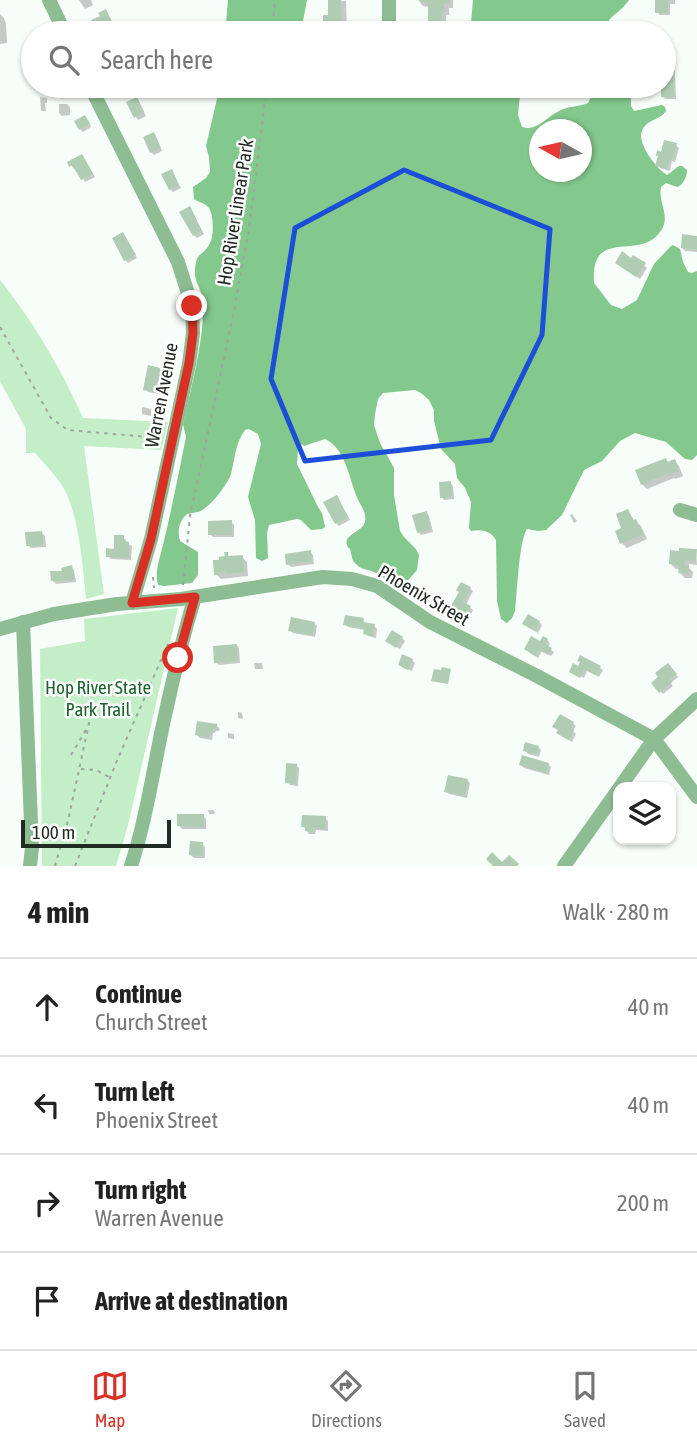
<!DOCTYPE html>
<html lang="en">
<head>
<meta charset="utf-8">
<style>
  :root { --surface:#fff; --page:#f2f2f2; --text:#222; --muted:#767676; --line:#e0e0e0; --accent:#d93025 }
  body { margin:0; font-family:"Asap Condensed",sans-serif; background:var(--page); color:var(--text) }
  .controls { position:absolute; right:21px; bottom:21px; display:grid; overflow:hidden; border-radius:14px; box-shadow:0 2px 5px #0004 }
  .controls button { width:63px; height:63px; display:grid; place-items:center; padding:0; border:0; border-bottom:2px solid var(--line); background:var(--surface); color:var(--text); font:35px sans-serif }
  .compass { position:absolute; left:529px; top:119px; width:63px; height:63px; border-radius:50%; background:var(--surface); box-shadow:0 2px 5px #0004; rotate:278deg }
  .scale { position:absolute; left:21px; bottom:18px; width:150px; box-sizing:border-box; padding-left:7px; border:4px solid #202b21; border-top:0; font-size:19px; line-height:24px; white-space:nowrap; color:#202b21; -webkit-text-stroke:5px #fff; paint-order:stroke }
  .stop { position:absolute; width:21px; height:21px; margin:-16px; border:5px solid #d93025; border-radius:50%; background:#fff }
  .stop.end { background:#d93025; border-color:#fff; box-shadow:0 2px 7px #0008 }
  .list { margin:0; padding:0; list-style:none }
  h2 { display:flex; justify-content:space-between; align-items:center; height:91px; margin:0; padding:0 28px; font-size:30px }
  h2 small { font-size:23px; font-weight:400; color:var(--muted) }
  .list li { display:grid; grid-template-columns:46px 1fr auto; gap:21px; align-items:center; box-sizing:border-box; height:98px; padding:0 28px; border-top:2px solid var(--line) }
  .list b { display:block; font-size:26px; white-space:nowrap }
  .list p { margin:0; font-size:23px; white-space:nowrap; color:var(--muted) }
  .list em { font-size:23px; font-style:normal; color:var(--muted) }
  .icon { flex:none; width:38px; height:38px; fill:none; stroke:currentColor; stroke-width:2; stroke-linecap:round; stroke-linejoin:round }
  .map { position:relative; flex:none; width:697px; height:866px; overflow:hidden }
  .search { position:absolute; background:var(--surface); box-shadow:0 2px 5px #0004; left:21px; right:21px; top:21px; height:77px; display:flex; align-items:center; gap:18px; box-sizing:border-box; padding:0 24px; border-radius:38px; color:var(--muted); font-size:26px }
  .sheet { height:483px; background:var(--surface) }
  nav { display:flex; justify-content:space-around; align-items:center; box-sizing:border-box; height:98px; border-top:2px solid var(--line); background:var(--surface); font-size:19px; color:var(--muted) }
  nav a { display:grid; justify-items:center; gap:4px }
  nav .on { color:var(--accent) }
  .map>svg:first-child { display:block }
  .green { fill:#c4eec8 }
  .forest { fill:#83c88c; fill-rule:evenodd }
  .shadow { fill:#0003 }
  .building { fill:#b0cdb3 }
  .lines { fill:none; stroke-linecap:round; stroke-linejoin:round }
  .path { stroke:#9ea69f; stroke-width:2; stroke-dasharray:3.5 5; stroke-linecap:butt }
  .minor { stroke:#8ebc93; stroke-width:14 }
  .route { stroke:#d93025; stroke-width:9 }
  .marked { fill:none; stroke:#1d4ed8; stroke-width:5; stroke-linejoin:round }
  .labels { text-anchor:middle; dominant-baseline:central; stroke-width:5; stroke-linejoin:round; paint-order:stroke }
  .street-label { font-size:19px; fill:#202b21; stroke:#fff }
  .park-label { font-size:19px; fill:#1a632b; stroke:#fff }
</style>
</head>
<body>
<div class="map">
<svg width="697" height="866" viewBox="0 0 697 866">
  <rect width="100%" height="100%" fill="#f7fdf8"/>
  <!-- green -->
  <g class="green">
    <path d="M0 280C34 322 61 369 83 418L168 422 161 450 84 446 104 594 86 599C83 568 80 531 70 502 64 483 48 468 35 453H26V429L0 381Z"/>
    <path d="M178 608 128 825 116 866H42L40 649 85 641 84 619Z"/>
  </g>
  <!-- forest -->
  <g class="forest">
    <path d="M228 0H307L303 21 305 33H225Z"/>
    <path d="M473 0H629C624 8 617 12 611 18 607 22 605 28 600 33H470Z"/>
    <path d="M220 86H521L518 115 522 127C537 132 546 117 559 111 567 106 579 107 588 103L596 86H631V106L634 111 662 105 665 107 666 111C661 119 650 119 644 127 633 140 656 168 667 175L679 166H682L687 170C687 177 683 185 677 187L666 183 661 187C658 202 670 215 662 229 642 264 590 224 594 283L611 305 622 309 637 300 654 264 671 246 673 245 680 249 683 262 688 272 692 273 697 271V455L692 460 685 459 666 442 635 433 620 441 602 461 584 470 562 515 546 530 538 531 527 529C519 540 517 594 515 611L512 618 507 623 501 619 497 601 496 540C491 531 481 529 471 531L469 528 471 502 465 488 457 478 455 464 441 449 434 421V410L429 400 421 393 415 390 383 393 378 399 375 414 374 425 380 443 394 468V495L400 531 404 537 416 549 419 555 417 570 405 584C400 585 400 585 395 584 387 581 382 576 376 573 369 569 361 570 356 564 351 560 352 554 350 549 349 548 347 547 347 545 343 532 369 533 365 515 364 508 358 502 356 495 349 477 345 448 325 439L304 446 302 444 298 449 297 464 318 507 322 513 325 527 322 529 311 530 301 520 297 519 269 525 267 533 268 558 262 561 256 558 255 520 248 497 261 444 258 434 249 429 245 430C235 444 235 458 231 474 228 484 209 509 198 512 194 513 190 513 187 514 179 521 177 531 180 541L198 552V575L192 583 164 586 158 585C154 571 161 555 164 541 172 507 179 472 186 437L183 424 185 414C193 383 205 332 203 301 202 290 194 282 195 270 196 251 203 257 210 243 214 237 214 212 208 207 205 203 198 202 194 199L193 187 206 178 210 172 209 157 206 146ZM540 130H582V172H540Z"/>
  </g>
  <!-- shadow -->
  <g class="shadow">
    <path d="M79 0H91L93 5 85 9Z"/>
    <path d="M330 0 346 1 347 30 330 28 325 23 330 17Z"/>
    <path d="M418 0H453V8H449V15H446V27L435 26 430 21V7L423 6Z"/>
    <path d="M657 0H675V4H670V15H660L657 12Z"/>
    <path d="M0 14 4 18 6 24 7 43 0 44Z"/>
    <path d="M108 14 113 23 108 26 112 33H96Z"/>
    <path d="M130 25 135 33H123L121 29Z"/>
    <path d="M664 68H672L675 71 676 99H665L662 96Z"/>
    <path d="M58 86H74L77 91 61 99 54 87Z"/>
    <path d="M555 86H575L563 95Z"/>
    <path d="M40 97 47 98V103H45L46 111H41Z"/>
    <path d="M139 102 146 116 138 120 136 117Z"/>
    <path d="M59 104H67L70 107V115L62 116 59 113Z"/>
    <path d="M88 120 91 127 83 132 80 129Z"/>
    <path d="M156 137 162 151 154 155 151 152Z"/>
    <path d="M676 145 679 148 675 162 672 161 670 171 660 168 657 165 660 157Z"/>
    <path d="M85 159 95 177 85 182 76 168 74 169 69 163Z"/>
    <path d="M171 171 181 188 173 192 170 189Z"/>
    <path d="M192 212 204 234 197 238 194 235Z"/>
    <path d="M123 234 137 258 128 263 125 260Z"/>
    <path d="M697 237V252L685 251 682 248Z"/>
    <path d="M620 265H644L647 268 640 279Z"/>
    <path d="M160 369 163 372 159 394 148 392 145 389Z"/>
    <path d="M142 407 151 409V416L142 414Z"/>
    <path d="M666 460 669 463 675 461 679 466 683 476 675 479 674 478 647 489 642 484Z"/>
    <path d="M450 483 453 486 454 499 444 500 442 497Z"/>
    <path d="M337 497 350 520 339 526 336 523Z"/>
    <path d="M627 511 635 521 641 526 647 539 627 548 622 543Z"/>
    <path d="M426 513 429 516 433 532 421 535 418 532Z"/>
    <path d="M572 514 577 521 574 523 570 515Z"/>
    <path d="M231 522 234 525V537H213L210 534Z"/>
    <path d="M42 533 45 536 46 547 31 548 28 545Z"/>
    <path d="M123 537 126 540V543L132 546 131 560 111 559 108 556 115 551Z"/>
    <path d="M696 551 697 565 689 564V568L693 572 692 578H685L680 573V569H676L671 564Z"/>
    <path d="M310 552 313 555 314 564 291 567 288 564Z"/>
    <path d="M227 554 231 558 242 557 247 562 248 576 221 579 216 574 221 561 226 558Z"/>
    <path d="M71 567 74 570 76 582 56 584 53 581 55 574Z"/>
    <path d="M470 588 473 591 466 605 473 610 468 619 451 609Z"/>
    <path d="M363 619 365 624 374 626 377 629 376 638 368 636 365 633V630L348 627 345 624Z"/>
    <path d="M539 622 542 625 538 633 527 627Z"/>
    <path d="M314 623 317 626 315 637 293 633 290 630Z"/>
    <path d="M402 638 405 641 400 649 390 643Z"/>
    <path d="M547 640 550 643 548 647 554 652 551 656 542 651 538 658 529 652Z"/>
    <path d="M236 645 239 648 240 663 219 665 216 662Z"/>
    <path d="M412 660 415 663 412 671 403 668 400 665Z"/>
    <path d="M254 663H262L263 669H255Z"/>
    <path d="M668 665 678 677 671 683 673 686 663 694 653 683Z"/>
    <path d="M574 666 600 668 603 670 599 677 587 671 584 678 572 672Z"/>
    <path d="M238 712 242 713 243 719 238 718Z"/>
    <path d="M573 723 576 726 573 731 576 734 572 742 561 736 558 733 559 731 554 727Z"/>
    <path d="M217 726 220 729 219 731H216L215 733H213L212 740 200 738 197 735Z"/>
    <path d="M228 733 234 734V739L228 738Z"/>
    <path d="M538 747 541 750 539 757 528 754 525 751Z"/>
    <path d="M548 764 551 767 549 775 524 768 521 765Z"/>
    <path d="M296 765 299 768 298 786 290 785 287 782Z"/>
    <path d="M467 780 470 783 467 798 449 794 446 791Z"/>
    <path d="M208 810H214L215 814H209Z"/>
    <path d="M671 811 674 814V819H671Z"/>
    <path d="M203 816 206 819V829H182L179 826Z"/>
    <path d="M325 818 328 821V831L316 830 315 834H309L303 826Z"/>
    <path d="M202 844 205 847V858H194L191 855Z"/>
  </g>
  <!-- building -->
  <g class="building">
    <path d="M328 0H341L342 26 323 24V15H328Z"/>
    <path d="M421 0H449V4L444 3V11H442L441 22H428V2H421Z"/>
    <rect x="655" y="0" width="13" height="13"/>
    <path d="M106 9 111 20 106 22 111 32 90 33 96 30 91 20 100 16 98 13Z"/>
    <path d="M664 66H673L674 97H661V86H664Z"/>
    <path d="M54 86H74L75 88 57 97 52 87Z"/>
    <path d="M137 97 144 112 134 118 126 102Z"/>
    <path d="M85 115 90 124 79 130 74 121Z"/>
    <path d="M154 132 161 148 150 153 143 137Z"/>
    <path d="M664 140 677 143 672 160 669 159 667 169 655 166 658 156H656L657 150 661 152Z"/>
    <path d="M82 154 93 174 81 180 72 165 69 167 67 162Z"/>
    <path d="M172 169 179 185 169 190 161 174Z"/>
    <path d="M190 206 202 231 193 236 179 212Z"/>
    <path d="M123 232 136 255 124 261 112 238Z"/>
    <path d="M682 234 697 236V250L681 248Z"/>
    <path d="M622 251 631 258 633 255 646 263 636 277 615 263Z"/>
    <path d="M148 365 160 368 156 392 143 390Z"/>
    <path d="M666 458 667 462 675 459 679 471 669 475 668 473 641 485 635 470Z"/>
    <path d="M451 481 452 497 440 498 439 482Z"/>
    <path d="M337 495 348 517 335 524 323 502Z"/>
    <path d="M628 509 633 520 636 519 643 534 620 544 615 531 621 528 616 514Z"/>
    <path d="M427 511 431 529 417 533 412 515Z"/>
    <path d="M232 520V535H208V521Z"/>
    <path d="M42 531 43 545 26 546 25 532Z"/>
    <path d="M114 535H124V541L129 542V558L106 557V548L114 549Z"/>
    <path d="M679 548 697 549 696 561 685 560 684 565 689 566 688 574 678 573 679 565 669 564 670 550 679 551Z"/>
    <path d="M311 550 312 561 286 565 285 554Z"/>
    <path d="M224 552H228V556L243 555 244 572 226 574V572L221 573V574L214 575 213 560H219V557L225 556Z"/>
    <path d="M72 565 74 580 51 581 50 571H62L61 568Z"/>
    <path d="M461 582 471 587 463 602 471 606 465 617 449 609 459 592 456 590Z"/>
    <path d="M528 614 540 621 535 631 522 624Z"/>
    <path d="M345 615 364 618 363 622 375 624 373 636 363 634 364 629 343 625Z"/>
    <path d="M291 617 315 622 312 635 288 631Z"/>
    <path d="M392 630 403 637 396 648 385 641Z"/>
    <path d="M531 636 540 641 543 636 548 639 545 644 552 648 548 655 539 650 535 656 524 649Z"/>
    <path d="M237 644 238 661 214 663 213 646Z"/>
    <path d="M402 654 413 659 409 670 398 665Z"/>
    <path d="M580 655 601 666 596 675 584 669 580 678 569 672 573 663 578 666 580 662 577 661Z"/>
    <path d="M668 663 677 674 670 679 672 682 659 693 651 683 658 677 655 673Z"/>
    <path d="M442 667 451 669 448 684 431 681 434 669 441 670Z"/>
    <path d="M560 714 574 722 571 728 574 730 569 740 556 733 558 730 552 727Z"/>
    <path d="M197 721 217 724V729H213V731H211L210 738 195 735Z"/>
    <path d="M525 742 539 746 537 755 523 751Z"/>
    <path d="M522 755 549 763 546 773 519 765Z"/>
    <path d="M286 763 297 764 296 784 285 783Z"/>
    <path d="M448 775 468 779 465 796 444 792Z"/>
    <path d="M177 814H204V827L177 826Z"/>
    <path d="M302 815 326 816 325 829 313 828V832L305 831V827H301Z"/>
    <path d="M190 841 203 842 202 856 189 855Z"/>
    <path d="M492 852 502 862 509 855 519 864 517 866H493L486 859Z"/>
  </g>
  <g class="lines">
    <!-- path -->
    <g class="path">
      <path d="M272 33 275 0"/>
      <path d="M0 327 51 418 68 430 160 438"/>
      <path d="M153 577 154 588"/>
      <path d="M183 585 190 516 233 316 249 228 267 86"/>
      <path d="M71 755 86 730"/>
      <path d="M81 769 96 770 109 777"/>
      <path d="M55 866 68 821 92 709"/>
      <path d="M75 866 116 763 168 644"/>
    </g>
    <!-- minor -->
    <g class="minor">
      <path d="M49 0 65 33"/>
      <path d="M389 33V0"/>
      <path d="M90 86 178 262 192 306 193 333 189 364 151 539 132 603"/>
      <path d="M680 510 697 515"/>
      <path d="M23 622 32 848 30 866"/>
      <path d="M0 629 54 614 117 604 181 599 323 577 352 579 377 586 430 622 537 676 654 739 697 797"/>
      <path d="M620 787 654 739 697 699"/>
      <path d="M131 866C145 823 152 778 161 734 171 687 181 642 195 597"/>
      <path d="M564 866 618 790"/>
    </g>
  </g>
  <g class="lines">
    <!-- route -->
    <path class="route" d="M178 658 195 597 132 603 151 539 189 363 193 333 192 306"/>
  </g>
  <!-- marked area -->
  <path class="marked" d="M404 170 550 229 542 335 491 440 305 461 271 379 295 228Z"/>
  <g class="labels">
    <!-- street labels -->
    <g class="street-label">
      <text transform="translate(235 212) rotate(-81)">Hop River Linear Park</text>
      <text transform="translate(161 395) rotate(-79)">Warren Avenue</text>
      <text transform="translate(424 595) rotate(30)">Phoenix Street</text>
    </g>
    <!-- park labels -->
    <g class="park-label">
      <text x="98" y="687">Hop River State<tspan x="98" dy="22">Park Trail</tspan></text>
    </g>
  </g>
</svg>
<div class="controls">
<button><svg class="icon" aria-label="layers" viewBox="0 0 24 24"><path d="M12 4l9 5-9 5-9-5zM3 14l9 5 9-5"/></svg></button>
</div>
<svg class="compass" viewBox="-18 -18 36 36"><path d="M0-13l5 13h-10z" fill="#e53935"/><path d="M0 13l5-13h-10z" fill="#767676"/></svg>
<div class="scale">100 m</div>
<div class="stop" style="left:178px;top:658px"></div>
<div class="stop end" style="left:192px;top:306px"></div>
<div class="search"><svg class="icon" aria-label="search" viewBox="0 0 24 24"><circle cx="10" cy="10" r="6"/><path d="M15 15l6 6"/></svg>Search here</div>
</div>
<section class="sheet">
<h2>4 min<small>Walk · 280 m</small></h2>
<ul class="list">
<li><svg class="icon" aria-label="ahead" viewBox="0 0 24 24"><path d="M12 20V5M6 11l6-6 6 6"/></svg><div><b>Continue</b><p>Church Street</p></div><em>40 m</em></li>
<li><svg class="icon" aria-label="left" viewBox="0 0 24 24"><path d="M17 20v-9H6M10 6l-5 5 5 5"/></svg><div><b>Turn left</b><p>Phoenix Street</p></div><em>40 m</em></li>
<li><svg class="icon" aria-label="right" viewBox="0 0 24 24"><path d="M7 20v-9h11M14 6l5 5-5 5"/></svg><div><b>Turn right</b><p>Warren Avenue</p></div><em>200 m</em></li>
<li><svg class="icon" aria-label="arrive" viewBox="0 0 24 24"><path d="M6 21V4h12l-3 4 3 4H6"/></svg><div><b>Arrive at destination</b></div></li>
</ul>
</section>
<nav>
<a class="on"><svg class="icon" aria-label="map" viewBox="0 0 24 24"><path d="M3 6l6-2 6 2 6-2v14l-6 2-6-2-6 2zM9 4v14M15 6v14"/></svg>Map</a>
<a><svg class="icon" aria-label="directions" viewBox="0 0 24 24"><path d="M12 3l9 9-9 9-9-9zM9 14v-3h6M13 9l2 2-2 2"/></svg>Directions</a>
<a><svg class="icon" aria-label="saved" viewBox="0 0 24 24"><path d="M7 4h10v16l-5-4-5 4z"/></svg>Saved</a>
</nav>
</body>
</html>
